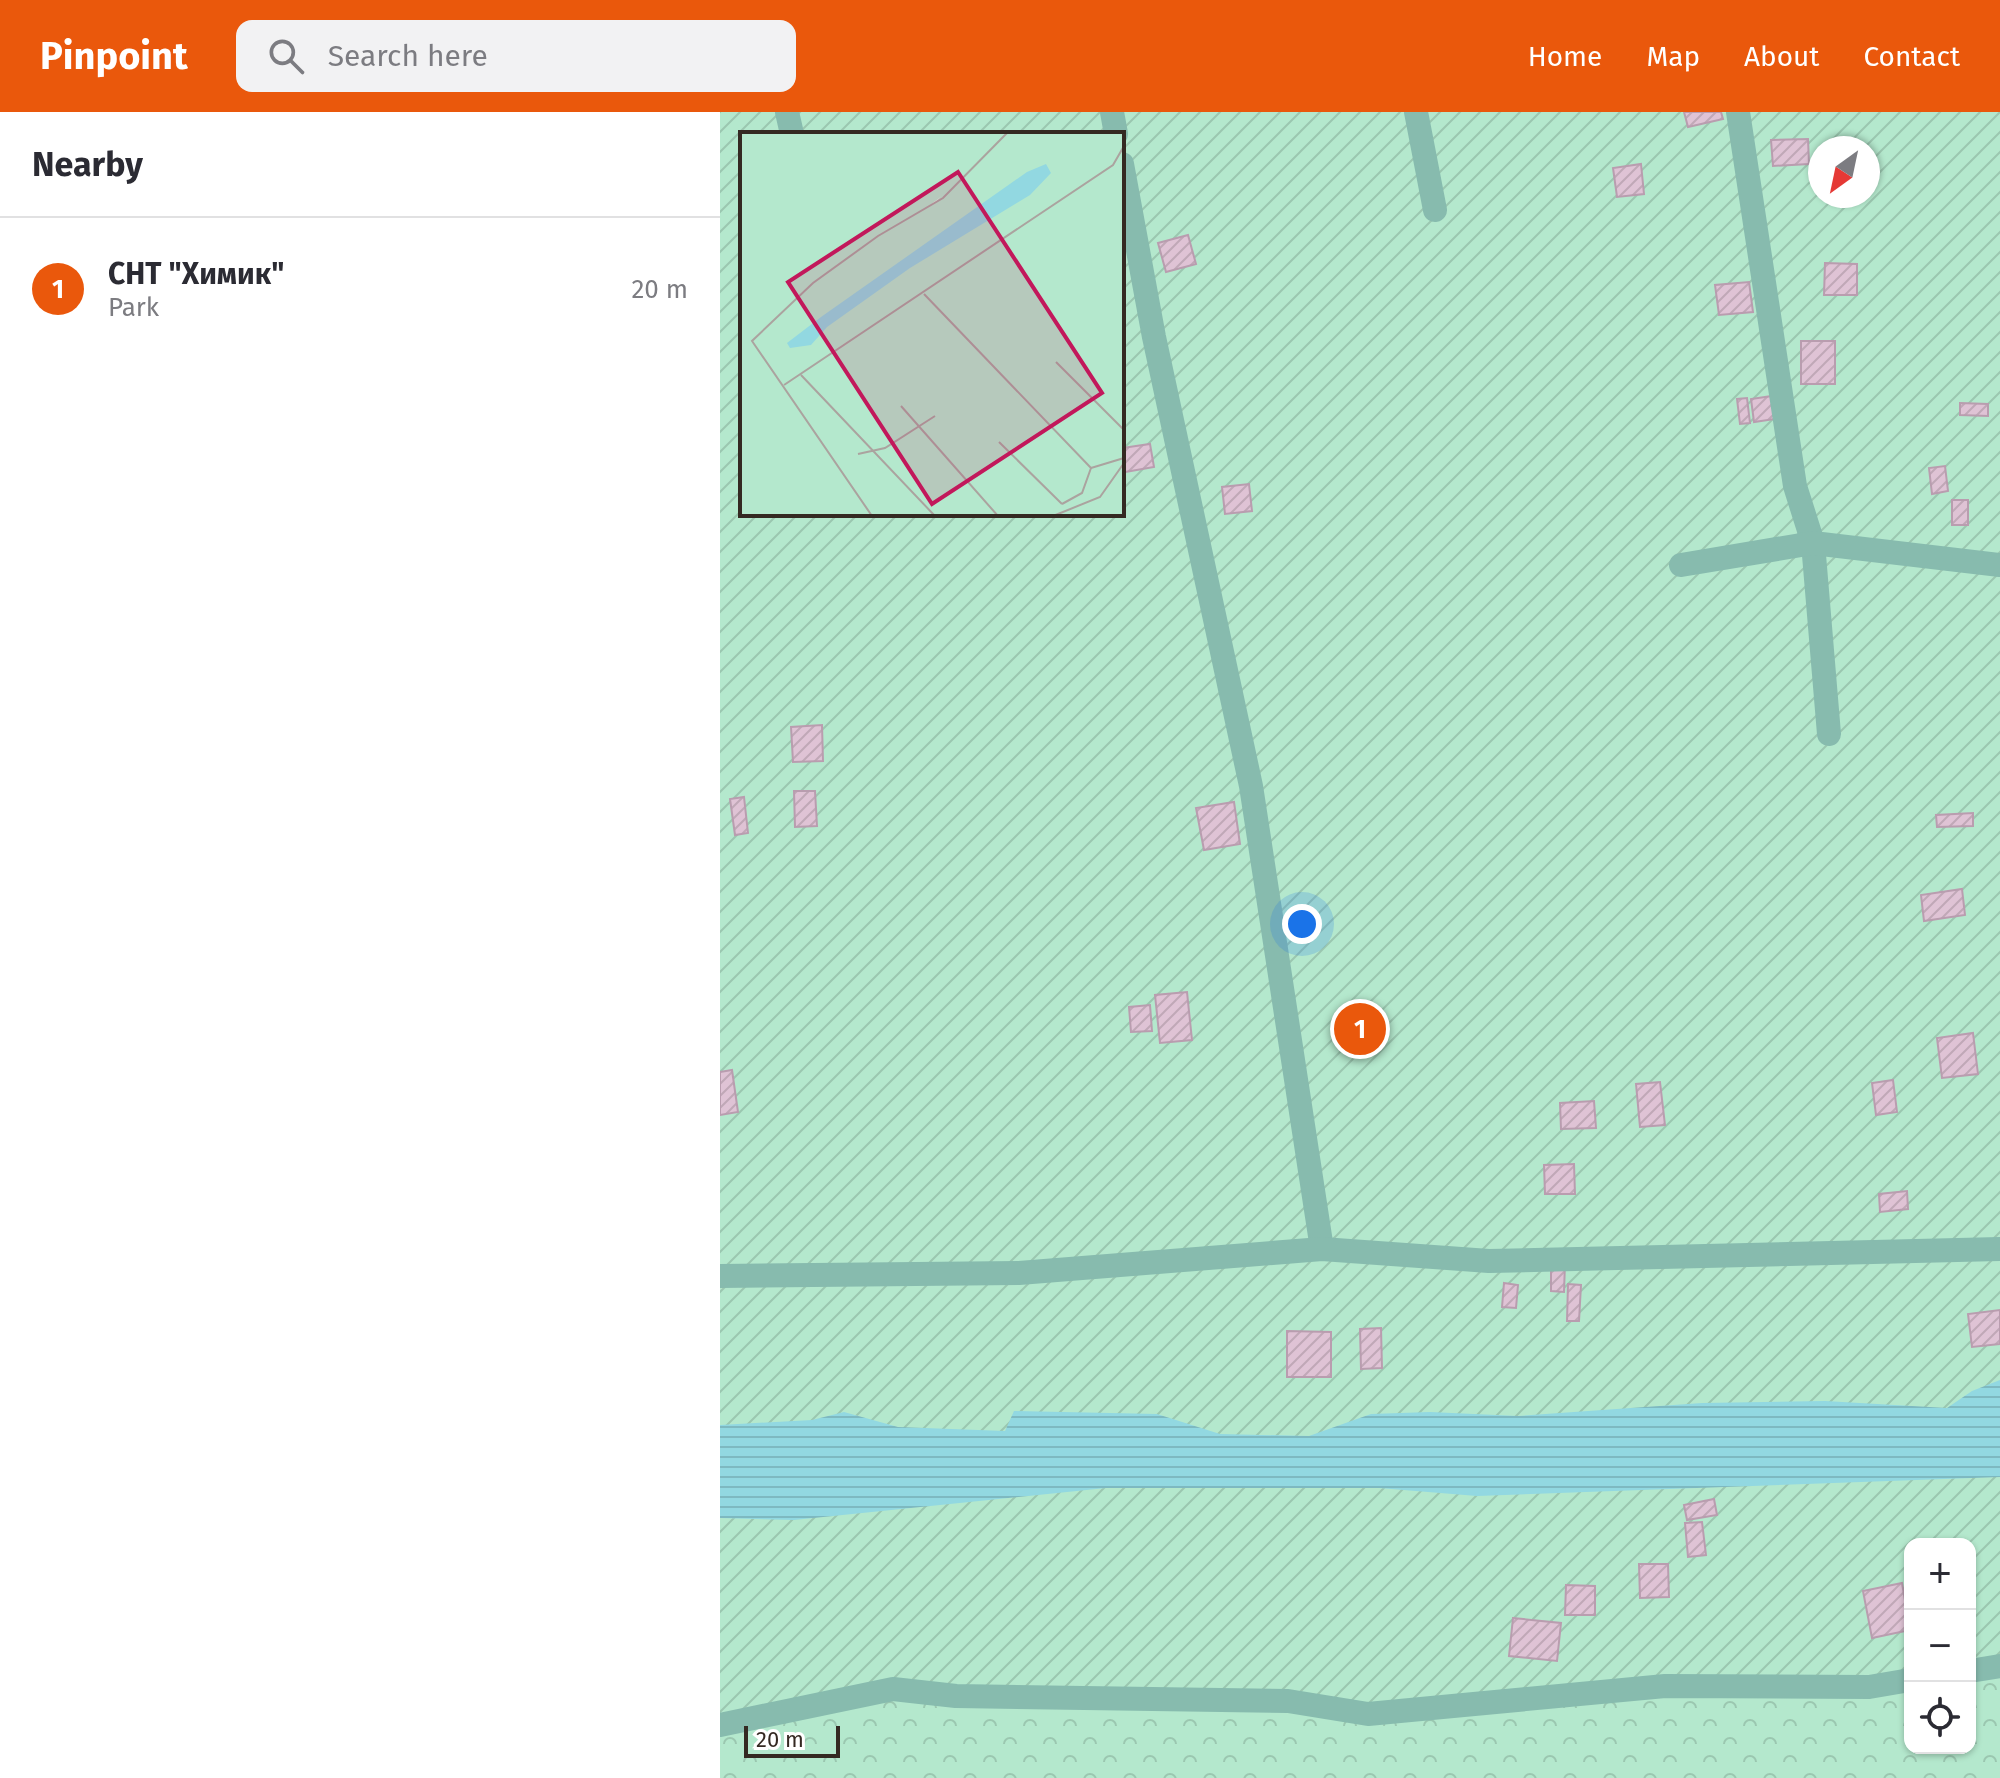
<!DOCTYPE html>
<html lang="en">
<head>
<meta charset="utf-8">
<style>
  :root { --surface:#fff; --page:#f2f2f3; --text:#2b2b33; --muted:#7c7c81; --line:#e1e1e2; --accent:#ea580c }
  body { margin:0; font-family:"Fira Sans",sans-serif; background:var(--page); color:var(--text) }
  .controls { position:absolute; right:24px; bottom:24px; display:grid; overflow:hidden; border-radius:16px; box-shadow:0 2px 6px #0004 }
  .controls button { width:72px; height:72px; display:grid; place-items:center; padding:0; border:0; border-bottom:2px solid var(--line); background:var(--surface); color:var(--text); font:40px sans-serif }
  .compass { position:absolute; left:1088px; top:24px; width:72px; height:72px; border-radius:50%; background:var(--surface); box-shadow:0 2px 6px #0004; rotate:213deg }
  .scale { position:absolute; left:24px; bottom:20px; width:96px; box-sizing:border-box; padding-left:8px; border:4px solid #342922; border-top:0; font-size:22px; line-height:28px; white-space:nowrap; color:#342922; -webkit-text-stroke:6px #fff; paint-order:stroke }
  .you { position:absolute; left:582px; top:812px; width:28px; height:28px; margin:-20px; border:6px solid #fff; border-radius:50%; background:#1a73e8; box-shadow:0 0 0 12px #1a73e833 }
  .badge { display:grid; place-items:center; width:52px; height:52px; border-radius:50%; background:var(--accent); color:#fff; font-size:26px; font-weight:700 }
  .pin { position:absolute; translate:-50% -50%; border:4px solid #fff; box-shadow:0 2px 8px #0006 }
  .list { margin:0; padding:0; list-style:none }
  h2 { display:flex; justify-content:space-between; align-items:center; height:104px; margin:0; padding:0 32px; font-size:34px }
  h2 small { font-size:26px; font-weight:400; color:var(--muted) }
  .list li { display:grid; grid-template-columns:52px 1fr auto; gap:24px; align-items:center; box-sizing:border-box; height:144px; padding:0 32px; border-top:2px solid var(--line) }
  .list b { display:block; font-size:30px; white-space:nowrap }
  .list p { margin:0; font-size:26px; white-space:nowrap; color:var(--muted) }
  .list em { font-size:26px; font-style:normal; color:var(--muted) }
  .icon { flex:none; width:44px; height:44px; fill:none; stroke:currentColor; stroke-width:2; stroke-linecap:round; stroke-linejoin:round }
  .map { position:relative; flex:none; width:1280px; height:1666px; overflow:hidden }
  header { display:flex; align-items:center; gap:48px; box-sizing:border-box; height:112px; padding:0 40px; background:var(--accent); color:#fff }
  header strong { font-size:38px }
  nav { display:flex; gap:44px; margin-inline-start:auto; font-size:28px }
  .search { width:560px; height:72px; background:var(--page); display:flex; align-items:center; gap:20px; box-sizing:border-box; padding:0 28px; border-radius:16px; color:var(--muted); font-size:30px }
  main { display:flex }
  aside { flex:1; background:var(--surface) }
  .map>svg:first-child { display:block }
  .forest { fill:url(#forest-crowns) }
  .garden { fill:url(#garden-furrows); fill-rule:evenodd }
  .water { fill:url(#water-rules) }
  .building { fill:url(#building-hatch); stroke:#b99daf; stroke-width:2 }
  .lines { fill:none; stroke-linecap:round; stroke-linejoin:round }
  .minor { stroke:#87bbae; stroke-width:24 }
  .inset-road { fill:none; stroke:#aba39f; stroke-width:2 }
  .view { fill:#c2185b; fill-opacity:0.15; stroke:#c2185b; stroke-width:4 }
  .inset-edge { fill:none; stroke:#342922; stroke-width:4 }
</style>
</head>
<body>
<header>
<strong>Pinpoint</strong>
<div class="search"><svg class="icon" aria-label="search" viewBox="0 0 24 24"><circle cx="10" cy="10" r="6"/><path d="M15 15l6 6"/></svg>Search here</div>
<nav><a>Home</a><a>Map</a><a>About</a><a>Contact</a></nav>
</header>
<main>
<aside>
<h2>Nearby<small></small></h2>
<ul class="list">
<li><span class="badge">1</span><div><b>СНТ &quot;Химик&quot;</b><p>Park</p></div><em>20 m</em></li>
</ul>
</aside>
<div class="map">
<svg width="1280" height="1666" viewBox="0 0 1280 1666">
  <defs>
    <pattern id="forest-crowns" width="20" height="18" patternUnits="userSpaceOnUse" patternTransform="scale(2)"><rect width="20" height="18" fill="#b4e8cd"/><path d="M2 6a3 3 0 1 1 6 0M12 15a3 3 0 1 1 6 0" fill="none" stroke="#9bc7b0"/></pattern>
    <pattern id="garden-furrows" width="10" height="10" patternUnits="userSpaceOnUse" patternTransform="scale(2)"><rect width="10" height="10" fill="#b4e8cd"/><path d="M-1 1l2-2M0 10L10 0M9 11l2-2" fill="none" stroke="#9bc7b0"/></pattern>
    <pattern id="water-rules" width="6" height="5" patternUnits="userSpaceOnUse" patternTransform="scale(2)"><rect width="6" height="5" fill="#92d8e1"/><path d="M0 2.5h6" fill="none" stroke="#7eb9c1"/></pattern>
    <pattern id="building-hatch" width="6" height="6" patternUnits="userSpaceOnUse" patternTransform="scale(2)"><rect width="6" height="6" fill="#dfc3d5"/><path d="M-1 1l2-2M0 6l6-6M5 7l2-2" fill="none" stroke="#c0a8b7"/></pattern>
  </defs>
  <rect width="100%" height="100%" fill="#fbf5f2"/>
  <!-- forest -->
  <path class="forest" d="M1280 1554V1666H0V1613L173 1577 1190 1568V1636H1250V1559Z"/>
  <!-- garden -->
  <path class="garden" d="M0 0H1280V1554L1250 1559V1432H1190V1568L648 1602 173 1577 0 1613ZM22 22H402V402H22ZM1100 36H1148V84H1100Z"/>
  <!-- water -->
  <path class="water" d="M1280 1268V1365L757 1384 659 1376H386L74 1408 0 1406V1313L92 1308 124 1300 178 1315 285 1319 294 1299 437 1302 500 1322 589 1324 651 1302 710 1300 798 1304 982 1291 1105 1289 1227 1296 1252 1279Z"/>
  <!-- building -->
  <g class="building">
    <path d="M964 0H1001L1003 7 968 15Z"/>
    <path d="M1088 27 1089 52 1053 54 1051 28Z"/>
    <path d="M921 52 924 82 897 85 893 56Z"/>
    <path d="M468 123 476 152 446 160 438 131Z"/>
    <path d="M1105 151 1137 152V183H1104Z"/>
    <path d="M1029 170 1033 200 999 203 995 173Z"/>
    <rect x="1081" y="229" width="34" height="43"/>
    <path d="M1052 284 1055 307 1034 310 1031 287Z"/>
    <path d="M1027 286 1030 311 1020 312 1017 287Z"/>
    <path d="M1240 291 1268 292V304L1240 303Z"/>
    <path d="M430 332 434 355 405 360 402 336Z"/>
    <path d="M1225 354 1228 379 1212 382 1209 356Z"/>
    <path d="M529 372 532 399 505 402 502 375Z"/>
    <rect x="1232" y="388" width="16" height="25"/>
    <path d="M102 613 103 649 73 650 71 615Z"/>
    <path d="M74 679H95L97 714 75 715Z"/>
    <path d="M24 685 28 721 15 723 10 687Z"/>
    <path d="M514 690 520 732 484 738 476 696Z"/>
    <path d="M1253 701V714L1217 715 1216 703Z"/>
    <path d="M1242 777 1245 803 1204 809 1201 783Z"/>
    <path d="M467 880 472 928 440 931 435 883Z"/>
    <path d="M430 893 432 919 411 920 409 895Z"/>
    <path d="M1253 921 1258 962 1222 966 1217 926Z"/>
    <path d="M12 958 18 1000 0 1003V960Z"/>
    <path d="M1173 968 1177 1000 1156 1003 1152 971Z"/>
    <path d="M940 970 945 1013 920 1015 916 972Z"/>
    <path d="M874 989 876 1016 841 1017 840 991Z"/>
    <path d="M854 1052 855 1082H825L824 1053Z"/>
    <path d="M1187 1079 1188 1097 1160 1100 1159 1082Z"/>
    <path d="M831 1150 845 1151 844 1180 831 1179Z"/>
    <path d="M784 1171 798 1173 796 1196 782 1195Z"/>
    <path d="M848 1172 861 1173 859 1209H847Z"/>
    <path d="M1280 1198V1232L1252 1235 1248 1202Z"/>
    <path d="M661 1216 662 1256 641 1257 640 1217Z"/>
    <path d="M567 1219 611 1220V1265H567Z"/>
    <path d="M994 1387 997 1403 967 1408 964 1393Z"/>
    <path d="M982 1410 986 1443 968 1445 965 1411Z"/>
    <path d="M919 1452H948L949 1485 920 1486Z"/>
    <path d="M1182 1471 1190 1518 1152 1526 1143 1479Z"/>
    <path d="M846 1473 875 1474V1503H845Z"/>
    <path d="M793 1506 841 1511 837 1549 789 1544Z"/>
  </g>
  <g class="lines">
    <!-- minor -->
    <g class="minor">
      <path d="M67 0 72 22"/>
      <path d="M392 0 396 22"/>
      <path d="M696 0 715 98"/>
      <path d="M1018 0 1075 374 1093 431 1109 622"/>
      <path d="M402 52 434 225 531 674 602 1137"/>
      <path d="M961 453 1093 431 1280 453"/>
      <path d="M0 1164 299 1161 602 1137 769 1149 1280 1137"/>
      <path d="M1250 1559 1280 1554"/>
      <path d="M0 1613 173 1577 236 1584 568 1589 648 1602 945 1574 1149 1575 1190 1568"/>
    </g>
  </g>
  <!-- overview -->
  <g transform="translate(20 20)">
    <rect width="384" height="384" fill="#fbf5f2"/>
    <path d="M0 0H268L219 51 0 218Z" fill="#b4e8cd"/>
    <path d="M268 0H384V384H0V218L37 182 138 104 194 71Z" fill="#b4e8cd"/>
    <path d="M306 32 311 41 290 63 170 136 87 195 71 213 50 216 47 211 81 185 287 40Z" fill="#92d8e1"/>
    <path class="inset-road" d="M184 162 351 336M316 230 384 298M61 243 195 384M44 253 373 33 384 14M161 274 258 384M259 310 322 372M118 322 145 316 195 284M351 336 384 326M322 372 342 361 351 336M132 384 12 209 73 151 138 104 203 66 268 0M313 384 360 365 384 331"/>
    <path class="view" d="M218 40 362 261 192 372 48 150Z"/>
    <rect width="384" height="384" class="inset-edge"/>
  </g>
</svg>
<div class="controls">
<button>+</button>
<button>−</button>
<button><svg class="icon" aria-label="locate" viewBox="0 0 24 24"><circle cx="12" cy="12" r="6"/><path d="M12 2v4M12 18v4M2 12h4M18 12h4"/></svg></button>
</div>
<svg class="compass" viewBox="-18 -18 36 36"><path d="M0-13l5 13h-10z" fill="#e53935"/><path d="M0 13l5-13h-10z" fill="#7c7c81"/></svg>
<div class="scale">20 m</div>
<div class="you"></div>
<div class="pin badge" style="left:640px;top:917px">1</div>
</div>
</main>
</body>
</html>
